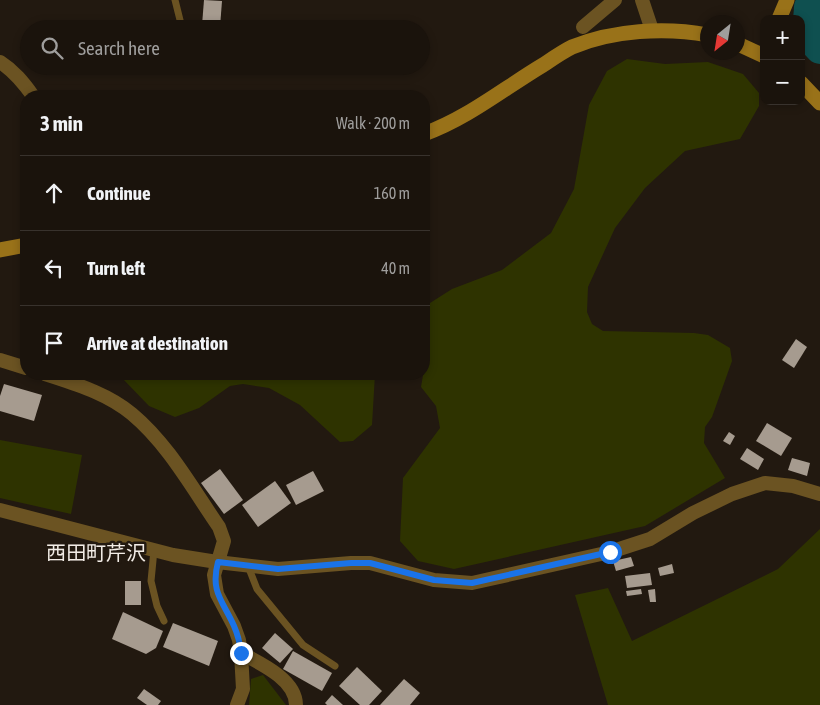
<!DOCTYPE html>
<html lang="en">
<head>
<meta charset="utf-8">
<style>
  :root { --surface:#1a130c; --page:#231c15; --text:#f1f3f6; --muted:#9f9e9d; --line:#38322d }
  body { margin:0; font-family:"Asap Condensed","Noto Sans JP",sans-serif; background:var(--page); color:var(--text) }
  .controls { position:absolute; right:15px; top:15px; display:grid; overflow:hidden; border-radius:10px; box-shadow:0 2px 8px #0003 }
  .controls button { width:45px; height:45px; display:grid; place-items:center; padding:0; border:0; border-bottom:1px solid var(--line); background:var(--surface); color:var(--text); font:25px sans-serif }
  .compass { position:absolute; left:700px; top:15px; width:45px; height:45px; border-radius:50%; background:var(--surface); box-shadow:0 2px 8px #0003; rotate:210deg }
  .stop { position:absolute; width:15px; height:15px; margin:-11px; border:4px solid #1a73e8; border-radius:50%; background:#fff }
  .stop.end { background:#1a73e8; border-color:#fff; box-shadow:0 1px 5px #0008 }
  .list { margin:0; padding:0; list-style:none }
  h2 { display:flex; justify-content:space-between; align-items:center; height:65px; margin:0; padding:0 20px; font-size:21px }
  h2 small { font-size:16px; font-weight:400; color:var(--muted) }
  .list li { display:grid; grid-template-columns:32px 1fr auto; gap:15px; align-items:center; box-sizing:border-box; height:75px; padding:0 20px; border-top:1px solid var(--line) }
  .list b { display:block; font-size:19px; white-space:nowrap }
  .list em { font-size:16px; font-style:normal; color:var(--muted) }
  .icon { flex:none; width:28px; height:28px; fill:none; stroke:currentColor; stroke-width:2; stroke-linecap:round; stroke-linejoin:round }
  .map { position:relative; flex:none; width:820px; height:705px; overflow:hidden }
  .search { position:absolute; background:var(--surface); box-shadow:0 2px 8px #0003; left:20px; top:20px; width:410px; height:55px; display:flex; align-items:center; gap:12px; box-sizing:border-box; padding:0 18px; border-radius:28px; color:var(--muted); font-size:19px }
  .panel { position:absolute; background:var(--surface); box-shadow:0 2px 8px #0003; left:20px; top:90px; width:410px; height:290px; border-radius:20px }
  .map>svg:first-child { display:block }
  .green { fill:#2e3300 }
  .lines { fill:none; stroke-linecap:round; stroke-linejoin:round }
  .river { stroke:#0f5050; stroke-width:30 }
  .building { fill:#a69b8f }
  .lane { stroke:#6b5322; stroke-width:7 }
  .street { stroke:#6b5322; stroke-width:14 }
  .secondary { stroke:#997219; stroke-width:15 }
  .route { stroke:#1a73e8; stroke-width:6 }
  .labels { text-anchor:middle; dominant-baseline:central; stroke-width:5; stroke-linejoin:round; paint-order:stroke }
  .quarter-label { font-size:20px; fill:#f2ece6; stroke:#221910 }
</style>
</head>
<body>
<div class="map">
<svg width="820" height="705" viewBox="0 0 820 705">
  <rect width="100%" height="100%" fill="#221910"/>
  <!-- green -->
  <g class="green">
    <path d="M627 59 665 64 708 62 743 74 759 93V106L740 139 685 151 645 188 615 228 588 287 587 312 592 324 603 331 694 333 708 335 730 348 732 361 712 417 705 427 704 443 725 478 645 526 454 569 418 561 400 541 403 478 440 428 436 406 421 387 427 351 426 314 430 303 452 289 502 270 551 233 574 189 589 105 607 71Z"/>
    <path d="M112 374H375L372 425 353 441 340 442 300 405 269 388 243 384 230 386 199 408 175 417 149 406 122 378Z"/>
    <path d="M0 440 82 455 71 514 0 498Z"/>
    <path d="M820 529V705H608L575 595 608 588 632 641 778 569Z"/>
    <path d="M263 675 286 705H249L251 679Z"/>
  </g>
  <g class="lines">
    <!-- river -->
    <path class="river" d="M816 0 809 7C808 28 804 33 820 49"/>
  </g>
  <!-- building -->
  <g class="building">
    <path d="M204 0 222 1 220 27 202 25Z"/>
    <path d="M210 66H226V71L210 70Z"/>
    <path d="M796 339 807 347 794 368 782 360Z"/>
    <path d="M4 384 42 395 34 421 0 411V396Z"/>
    <path d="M767 423 792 438 781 456 756 441Z"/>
    <path d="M729 432 735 436 730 445 723 441Z"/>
    <path d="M747 448 764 459 758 470 740 459Z"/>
    <path d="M792 458 810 463 807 476 788 470Z"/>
    <path d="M220 469 243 500 224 514 201 483Z"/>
    <path d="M313 471 324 491 296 505 286 485Z"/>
    <path d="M275 481 291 503 258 527 242 505Z"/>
    <path d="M631 557 634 566 616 571 613 561Z"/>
    <path d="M672 564 674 573 660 576 658 568Z"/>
    <path d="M650 573 652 585 627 588 625 576Z"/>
    <rect x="125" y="581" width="16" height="24"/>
    <path d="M641 589 642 594 627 596 626 591Z"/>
    <path d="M655 589 656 602H650L648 590Z"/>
    <path d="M123 612 163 631 156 648 146 654 112 639Z"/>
    <path d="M173 623 218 641 209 666 163 647Z"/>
    <path d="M275 633 293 649 280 663 262 648Z"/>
    <path d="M293 651 332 673 322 691 283 669Z"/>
    <path d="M357 667 382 691 369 705H360L339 686Z"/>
    <path d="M404 679 420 693 410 705H380Z"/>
    <path d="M144 689 161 701 158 705H147L137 698Z"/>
    <path d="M332 695 343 705H327L325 703Z"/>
  </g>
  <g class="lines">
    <!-- lane -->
    <g class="lane">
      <path d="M175 0 182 28"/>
      <path d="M154 550 151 581 157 606 164 621"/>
      <path d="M248 566 257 589 303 645 335 666"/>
    </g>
    <!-- street -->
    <g class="street">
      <path d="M642 0 652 30"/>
      <path d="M583 27 615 0"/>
      <path d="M0 62C14 71 23 82 33 96"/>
      <path d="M0 360 26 368"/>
      <path d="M45 374C75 384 107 393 132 414 168 444 192 488 219 527L224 541 214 575 217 594 234 626 239 640 241 653 243 689 237 705"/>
      <path d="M0 510 173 555 217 562 278 569 351 563H370L434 580 472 583 610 552 650 539 693 513 732 494 765 483 793 486 820 494"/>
      <path d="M241 653C262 664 296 680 296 705"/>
    </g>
    <!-- secondary -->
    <g class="secondary">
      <path d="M779 19 787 0"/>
      <path d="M738 44 764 56"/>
      <path d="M801 83 820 103"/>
      <path d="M424 134C468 118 503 89 543 65 552 59 562 52 572 47 613 30 665 27 708 35"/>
      <path d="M0 250 26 245"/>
    </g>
  </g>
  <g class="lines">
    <!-- route -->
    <path class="route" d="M241 653C240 644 238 635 234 626 223 601 210 592 218 562L278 569 351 563H370L434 580 472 583 610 552"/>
  </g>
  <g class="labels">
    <!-- quarter labels -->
    <g class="quarter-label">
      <text x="96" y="552">西田町芹沢</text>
    </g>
  </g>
</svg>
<div class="controls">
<button>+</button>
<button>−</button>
</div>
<svg class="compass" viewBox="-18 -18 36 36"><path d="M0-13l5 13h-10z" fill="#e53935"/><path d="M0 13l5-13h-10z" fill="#9f9e9d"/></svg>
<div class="stop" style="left:610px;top:552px"></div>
<div class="stop end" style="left:241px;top:653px"></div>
<div class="search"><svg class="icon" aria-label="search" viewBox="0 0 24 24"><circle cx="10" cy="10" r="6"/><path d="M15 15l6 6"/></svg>Search here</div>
<section class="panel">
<h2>3 min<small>Walk · 200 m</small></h2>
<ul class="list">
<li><svg class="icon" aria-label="ahead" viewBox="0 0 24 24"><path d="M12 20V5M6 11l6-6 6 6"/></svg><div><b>Continue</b></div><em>160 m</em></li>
<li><svg class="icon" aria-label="left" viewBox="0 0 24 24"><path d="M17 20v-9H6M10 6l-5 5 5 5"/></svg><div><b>Turn left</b></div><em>40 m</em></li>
<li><svg class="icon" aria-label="arrive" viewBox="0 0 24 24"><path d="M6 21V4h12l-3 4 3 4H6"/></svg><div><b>Arrive at destination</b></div></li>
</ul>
</section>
</div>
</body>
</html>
